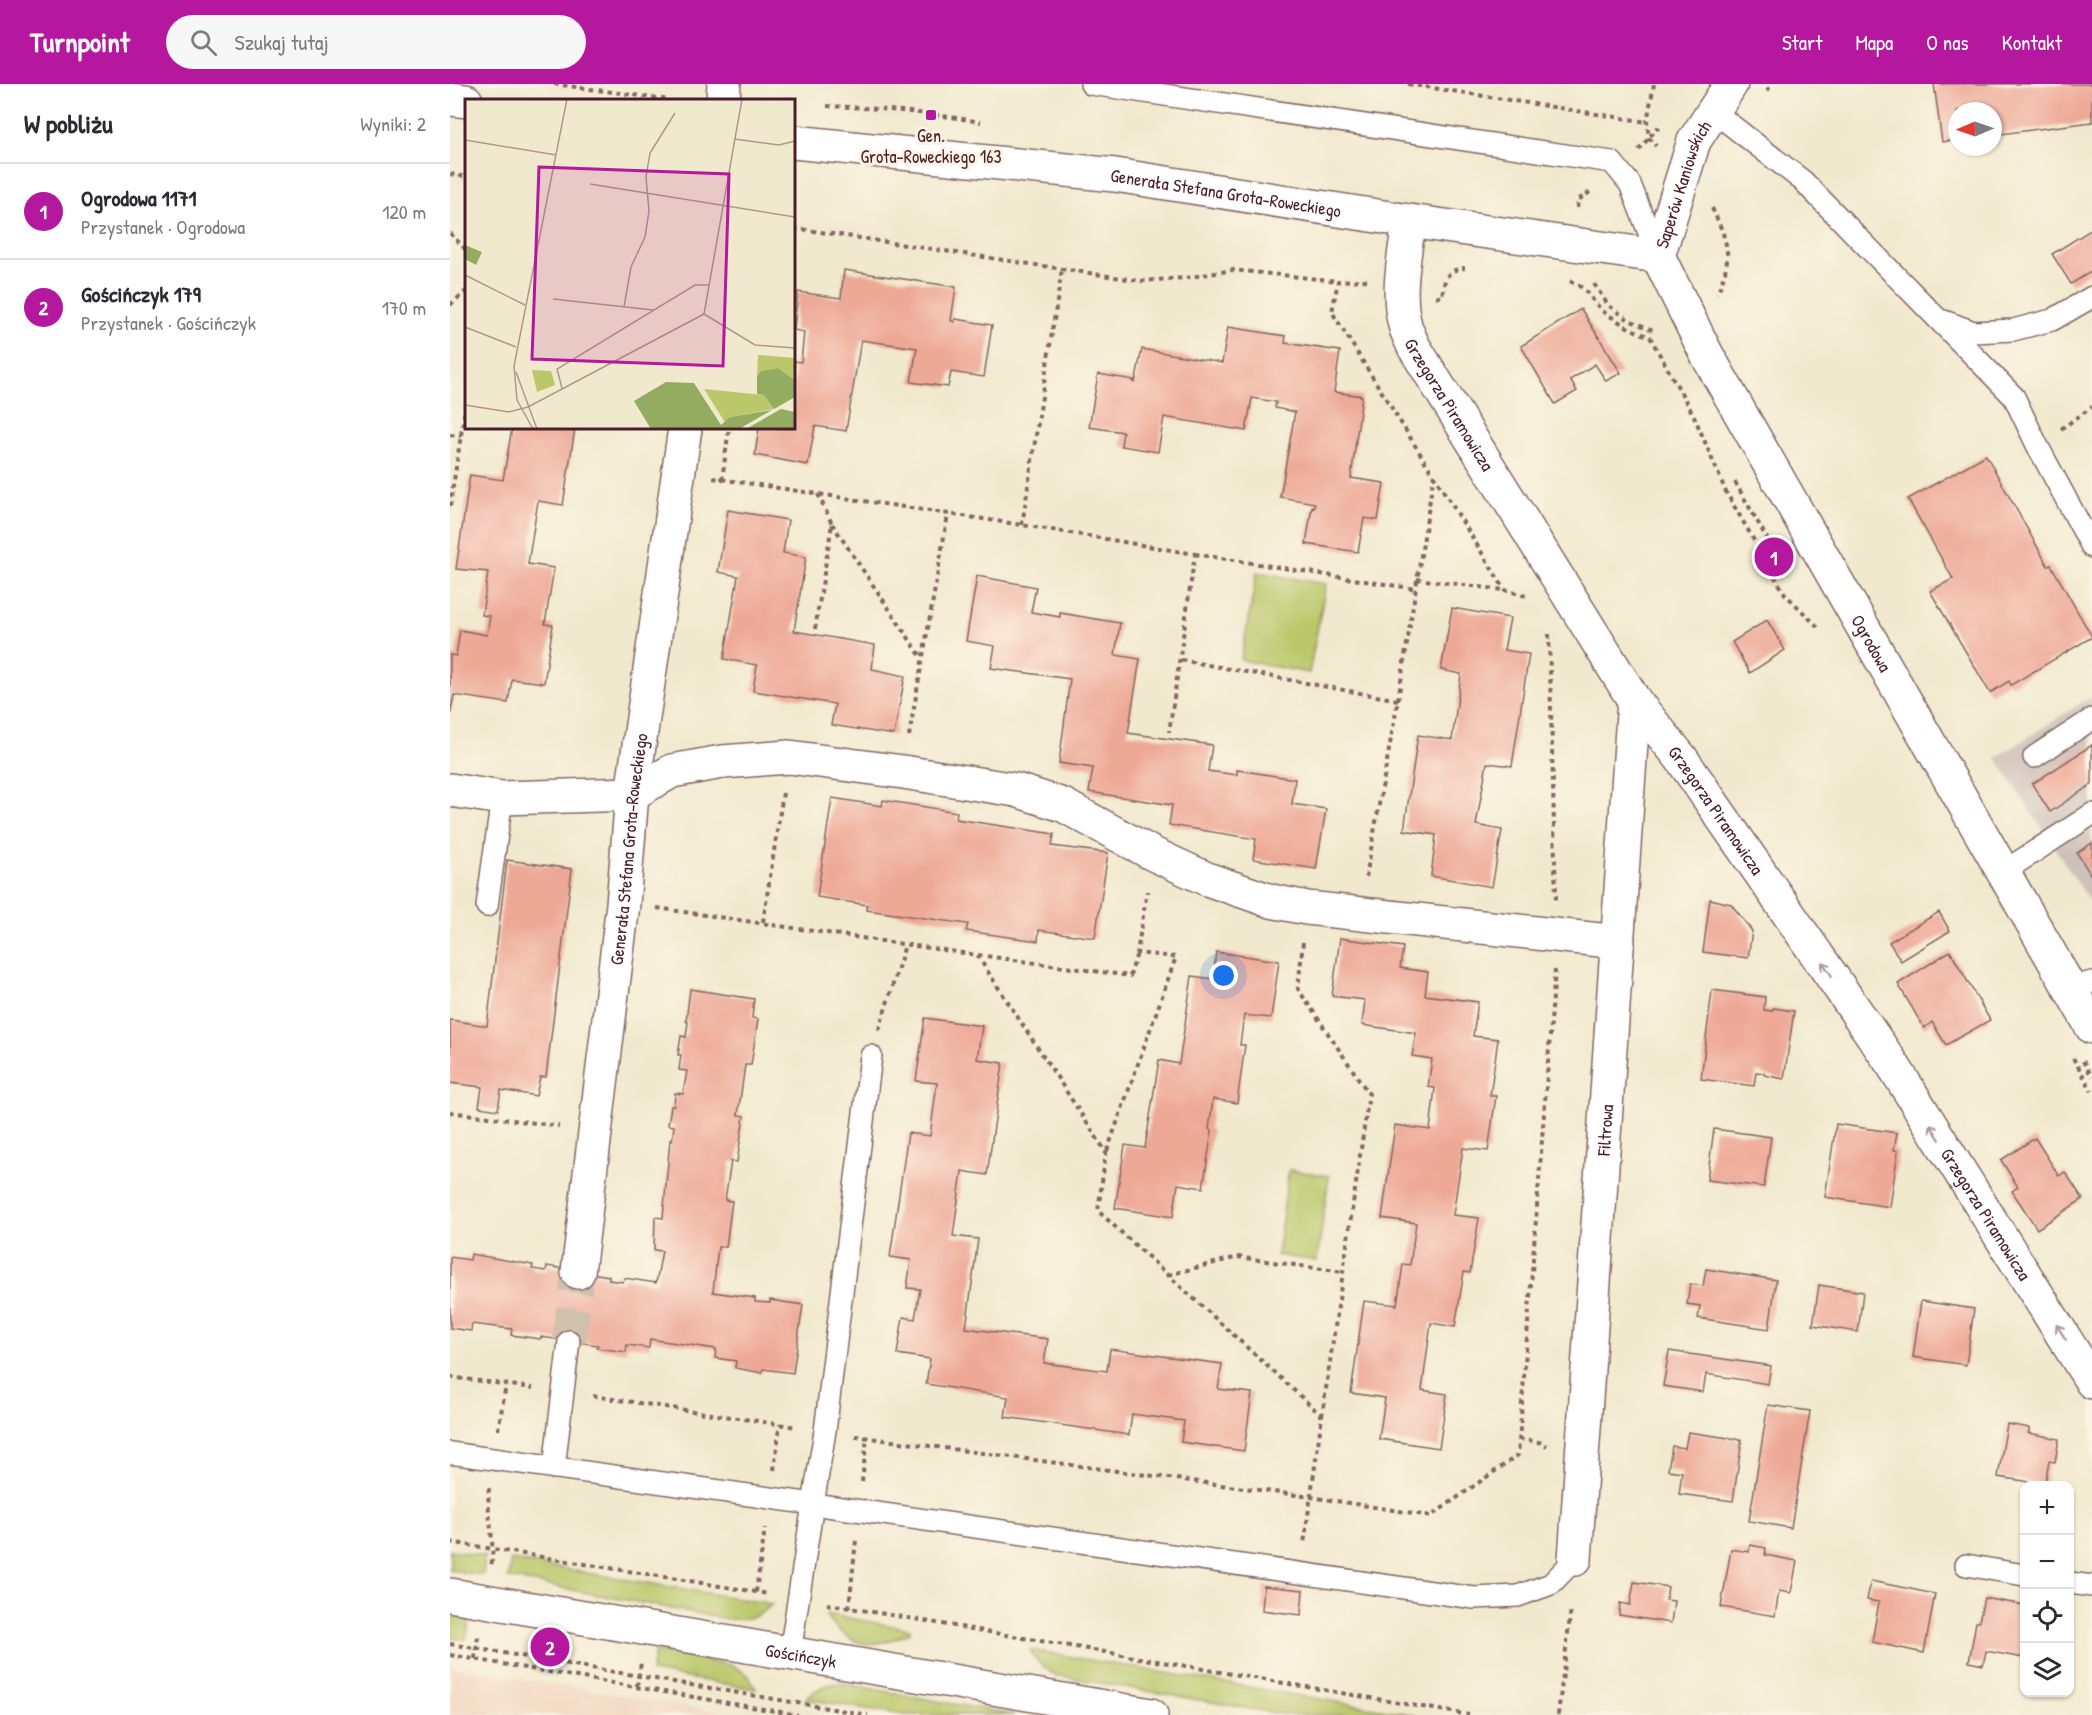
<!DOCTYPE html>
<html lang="pl">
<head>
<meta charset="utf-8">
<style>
  :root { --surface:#fff; --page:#f7f7f7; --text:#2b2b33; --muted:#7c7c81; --line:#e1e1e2; --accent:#b5179e }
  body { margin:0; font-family:"Patrick Hand",sans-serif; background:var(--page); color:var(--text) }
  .controls { position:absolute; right:18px; bottom:18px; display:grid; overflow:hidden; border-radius:12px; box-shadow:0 2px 4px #0004 }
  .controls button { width:54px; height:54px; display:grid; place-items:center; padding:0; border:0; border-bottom:2px solid var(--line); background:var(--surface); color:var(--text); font:30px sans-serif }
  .compass { position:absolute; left:1498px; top:18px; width:54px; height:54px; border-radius:50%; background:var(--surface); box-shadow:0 2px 4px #0004; rotate:268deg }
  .you { position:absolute; left:774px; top:892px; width:21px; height:21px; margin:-15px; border:4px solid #fff; border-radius:50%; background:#1a73e8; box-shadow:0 0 0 9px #1a73e833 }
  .badge { display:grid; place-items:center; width:39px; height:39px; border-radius:50%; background:var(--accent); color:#fff; font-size:20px; font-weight:700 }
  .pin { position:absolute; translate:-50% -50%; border:3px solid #fff; box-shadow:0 2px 6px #0006 }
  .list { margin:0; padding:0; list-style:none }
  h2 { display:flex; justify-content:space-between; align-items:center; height:78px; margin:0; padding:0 24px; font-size:26px }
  h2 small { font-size:20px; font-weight:400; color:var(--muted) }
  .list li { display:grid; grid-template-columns:39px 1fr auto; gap:18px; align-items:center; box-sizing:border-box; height:96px; padding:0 24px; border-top:2px solid var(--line) }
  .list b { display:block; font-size:22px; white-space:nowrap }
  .list p { margin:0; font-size:20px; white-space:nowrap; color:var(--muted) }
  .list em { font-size:20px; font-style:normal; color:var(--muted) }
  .icon { flex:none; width:33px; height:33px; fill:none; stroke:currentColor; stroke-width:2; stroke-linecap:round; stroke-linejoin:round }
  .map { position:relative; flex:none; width:1642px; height:1631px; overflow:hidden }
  header { display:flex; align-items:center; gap:36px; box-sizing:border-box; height:84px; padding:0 30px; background:var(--accent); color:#fff }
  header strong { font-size:28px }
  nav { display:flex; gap:33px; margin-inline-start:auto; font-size:21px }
  .search { width:420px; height:54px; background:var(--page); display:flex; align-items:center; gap:15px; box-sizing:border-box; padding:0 21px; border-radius:33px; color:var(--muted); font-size:22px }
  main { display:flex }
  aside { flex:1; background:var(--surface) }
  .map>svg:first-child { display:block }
  .built { fill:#f1d5bd }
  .industrial { fill:#cec1ba }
  .green { fill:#bac86b; stroke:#82744b; stroke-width:1.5 }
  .building { fill:#eea896 }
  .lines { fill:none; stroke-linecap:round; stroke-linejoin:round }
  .minor-tunnel { stroke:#d0c1ad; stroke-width:33; stroke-dasharray:33 16; stroke-linecap:butt }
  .service-casing { stroke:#846664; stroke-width:24 }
  .minor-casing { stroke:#846664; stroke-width:36 }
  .tertiary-casing { stroke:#846664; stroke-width:36 }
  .path { stroke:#846664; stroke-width:4; stroke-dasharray:4.5 4.5; stroke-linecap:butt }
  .service { stroke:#fff; stroke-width:21 }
  .minor { stroke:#fff; stroke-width:33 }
  .tertiary { stroke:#fff; stroke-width:33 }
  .oneway { stroke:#ae9aa0 }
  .poi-dot { fill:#b5179e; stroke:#fcf5e5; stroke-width:2 }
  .labels { text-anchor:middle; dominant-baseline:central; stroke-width:6; stroke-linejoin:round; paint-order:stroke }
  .poi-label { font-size:18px; fill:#4a1f2b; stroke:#fcf5e5 }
  .street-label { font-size:18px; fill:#4a1f2b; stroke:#fcf5e5 }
  .inset-road { fill:none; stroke:#ae988c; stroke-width:1.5 }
  .view { fill:#b5179e; fill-opacity:0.15; stroke:#b5179e; stroke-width:3 }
  .inset-edge { fill:none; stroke:#4a1f2b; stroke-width:3 }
</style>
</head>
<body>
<header>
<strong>Turnpoint</strong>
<div class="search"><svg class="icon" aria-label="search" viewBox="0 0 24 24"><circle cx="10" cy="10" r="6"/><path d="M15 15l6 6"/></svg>Szukaj tutaj</div>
<nav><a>Start</a><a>Mapa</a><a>O nas</a><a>Kontakt</a></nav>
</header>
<main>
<aside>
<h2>W pobliżu<small>Wyniki: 2</small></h2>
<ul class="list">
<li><span class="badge">1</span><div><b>Ogrodowa 1171</b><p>Przystanek · Ogrodowa</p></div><em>120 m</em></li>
<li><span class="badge">2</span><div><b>Gościńczyk 179</b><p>Przystanek · Gościńczyk</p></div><em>170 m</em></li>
</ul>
</aside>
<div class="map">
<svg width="1642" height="1631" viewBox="0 0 1642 1631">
  <rect width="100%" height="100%" fill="#fcf5e5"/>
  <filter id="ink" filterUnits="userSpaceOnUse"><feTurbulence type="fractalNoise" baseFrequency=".0167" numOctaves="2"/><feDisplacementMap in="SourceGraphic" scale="12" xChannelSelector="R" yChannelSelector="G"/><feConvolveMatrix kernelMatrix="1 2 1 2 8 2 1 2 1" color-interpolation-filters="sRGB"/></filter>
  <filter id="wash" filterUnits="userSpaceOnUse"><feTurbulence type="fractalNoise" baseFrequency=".008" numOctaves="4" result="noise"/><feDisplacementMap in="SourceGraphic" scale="24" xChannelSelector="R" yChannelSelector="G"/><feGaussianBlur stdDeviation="1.35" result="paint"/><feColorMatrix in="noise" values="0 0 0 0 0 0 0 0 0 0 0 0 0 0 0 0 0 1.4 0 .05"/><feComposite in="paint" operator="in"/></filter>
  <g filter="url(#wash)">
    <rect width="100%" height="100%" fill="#f1e9cd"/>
    <!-- built -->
    <path class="built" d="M0 1583 289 1631H0Z"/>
    <!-- industrial -->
    <path class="industrial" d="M1642 612V821L1546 674Z"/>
    <!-- green -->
    <g class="green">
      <path d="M807 488 876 500 859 589 791 576Z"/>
      <path d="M839 1086 879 1092 867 1177 827 1171Z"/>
      <path d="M0 1466 35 1472 33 1491 0 1486Z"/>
      <path d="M61 1476 322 1520C309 1534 295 1536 277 1535L58 1494Z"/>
      <path d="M376 1530 460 1545 459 1549C423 1566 399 1565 376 1530Z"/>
      <path d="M0 1532 20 1535 16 1555 0 1553Z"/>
      <path d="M580 1566 965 1631H837L604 1591 587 1577Z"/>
      <path d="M205 1567 282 1581 299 1592 306 1605 201 1588Z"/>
      <path d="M390 1599 564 1631H455L356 1615C365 1604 376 1600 390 1599Z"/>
    </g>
    <g id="blocks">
      <!-- building -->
      <g class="building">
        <path d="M1484 0H1642V38L1543 51V27H1507V56L1492 58Z"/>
        <path d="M1642 145V187L1621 200 1602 170Z"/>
        <path d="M394 186 506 203 501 237 505 238V235L542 241 534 293 501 288 498 303 461 298 467 264 411 256 396 347 365 342 358 381 305 371 309 344H344V277L351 278 354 248 344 246 348 208 391 214Z"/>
        <path d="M1131 225 1171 289 1156 297 1145 280 1120 296 1127 307 1105 320 1071 262Z"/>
        <path d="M778 243 836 252 835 259 890 267 884 308 912 312 901 394 934 399 928 436 914 434 908 468 856 460 862 423 864 424 865 419 830 413 845 328 825 324 826 318 802 314 796 347 714 333 708 368 671 362 673 348 639 343 648 290 684 296 683 298 685 299 692 265 772 279Z"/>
        <path d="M62 344H125L113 421 88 417 78 480 104 484 95 540 103 541 94 599 62 595 58 619 4 611 0 632V571L6 572 10 546 37 551 40 532 32 531 38 488 6 485 20 391 53 396Z"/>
        <path d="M1536 371 1598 482 1601 481 1642 553 1561 601 1559 597 1540 609 1480 507 1503 495 1458 415Z"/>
        <path d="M278 426 338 436 333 469 356 473 344 547 425 561 422 585 455 592 444 651 381 641 385 620 303 607 307 581 274 575 288 492 268 488Z"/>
        <path d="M527 492 586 503 581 528 610 533V529L670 539 665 571 690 575 678 649 762 661 758 687 787 691V686L845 695 842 720 876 725 866 785 803 775 806 755 719 741 722 721 639 708 643 684 609 679 620 595 541 584 545 562 516 557Z"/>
        <path d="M1002 524 1060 534 1054 566 1079 570 1062 682 1037 679 1026 741 1052 746 1042 803 981 792 986 751 954 746 968 651 1002 656 1011 590 991 586Z"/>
        <path d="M1317 536 1335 566 1300 589 1282 558Z"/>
        <path d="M1642 661V700L1600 728 1582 700Z"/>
        <path d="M382 714 432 722 433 716 507 728 506 735 604 750 602 762 658 769 645 854 589 846 588 857 516 847 518 840 417 826V821L367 813Z"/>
        <path d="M1642 759V793L1627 769Z"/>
        <path d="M57 776 122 785 96 993H90L86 1012 51 1006 48 1026 29 1023 32 1003 0 999V936L37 942Z"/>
        <path d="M1260 815 1281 820 1302 847 1298 874 1253 868Z"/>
        <path d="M1489 828 1500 847 1451 877 1439 858Z"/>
        <path d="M890 854 953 863 950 884 978 888 975 911 1028 918 1023 952 1048 955 1040 1012H1046L1038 1067 1013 1064 1003 1131 1029 1134 1020 1189 1014 1188 1005 1243 981 1239 972 1306 997 1310 989 1364 929 1355 935 1314 901 1309 914 1217 947 1221 953 1180 960 1181 966 1139 932 1134 945 1041 980 1046 985 1004 978 1003 982 975 962 972 966 949 912 941 915 916 882 912Z"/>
        <path d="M1500 867 1540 936 1496 961 1482 938 1474 944 1448 900Z"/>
        <path d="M766 868 829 877 821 934 794 931 790 961H795L787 1019 763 1015 759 1045 762 1046 753 1104 728 1100 723 1133 665 1124 675 1061 695 1064 709 976 729 980 742 892 763 895Z"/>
        <path d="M240 905 304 915 302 934 308 935 301 981H295L288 1031 294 1032 287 1078 281 1077 275 1116 282 1117 276 1163H268L263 1208 305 1214V1218L320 1219V1216L353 1221 343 1289 313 1285 312 1289 285 1284 286 1277 265 1274 266 1265 200 1255 199 1264 177 1261 176 1268 147 1264 148 1261 91 1253 90 1255 61 1251 62 1245 22 1240 21 1247 0 1244V1173L20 1176 21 1170 83 1181 82 1185 96 1187 97 1182 159 1192V1196L173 1198 174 1194 206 1199 212 1167 204 1166 205 1133 213 1134 220 1056 222 1057 224 1042 218 1041 221 1022H224L225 1009 233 1010 237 987 229 986 231 971H228L231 952 236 953 238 938 236 937Z"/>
        <path d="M1262 906 1315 913 1314 926 1322 927 1323 924 1344 927 1334 995 1314 991V989L1306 988 1304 1002 1251 995Z"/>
        <path d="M475 934 532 942 527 975 553 979 537 1091 512 1087 503 1152 528 1155 516 1244 598 1255 594 1279 657 1287 660 1265 772 1280 768 1305 802 1309 794 1367 731 1358 734 1337 682 1330 679 1351 555 1333 558 1313 476 1300 480 1275 447 1270 453 1233 465 1235 470 1205 457 1204 461 1176 440 1173 458 1049 480 1052 487 999 466 997Z"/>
        <path d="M1386 1040 1447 1049 1444 1066 1448 1067 1440 1123 1375 1113Z"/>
        <path d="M1264 1045 1321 1053 1314 1103 1257 1096Z"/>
        <path d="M1585 1054 1609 1092 1615 1088 1633 1115 1587 1145 1562 1107 1568 1103 1551 1076Z"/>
        <path d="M1256 1185 1326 1196 1319 1245 1248 1234 1250 1222 1237 1220 1240 1200 1253 1202Z"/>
        <path d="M1369 1201 1413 1208 1408 1248 1363 1241Z"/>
        <path d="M1471 1217 1524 1225 1516 1281 1463 1273Z"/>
        <path d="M1219 1267 1321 1282 1318 1300 1256 1290 1253 1308 1213 1302Z"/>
        <path d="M1318 1321 1360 1327 1341 1444 1299 1437Z"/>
        <path d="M1557 1340 1580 1344 1578 1349 1609 1355 1605 1378 1599 1377 1595 1400 1548 1393Z"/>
        <path d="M1238 1348 1292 1356 1283 1417 1229 1410 1232 1388 1218 1386 1222 1362 1235 1364Z"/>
        <path d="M1300 1461 1316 1464 1315 1471 1347 1477 1341 1509 1329 1507 1325 1532 1271 1523 1281 1465 1299 1468Z"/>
        <path d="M1421 1497 1485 1510 1474 1569 1422 1558 1429 1518 1417 1516Z"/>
        <path d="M1184 1498 1218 1503 1216 1516 1224 1517 1221 1539 1169 1531 1170 1519 1180 1521Z"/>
        <path d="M814 1502 853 1506 851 1531 812 1526Z"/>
        <path d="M1534 1514 1574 1521V1574L1536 1567 1533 1581 1519 1578 1526 1538H1529Z"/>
      </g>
    </g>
  </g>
  <g filter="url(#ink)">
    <use href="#blocks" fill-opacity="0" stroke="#846664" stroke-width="1.5"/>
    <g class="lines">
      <!-- minor-tunnel -->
      <path class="minor-tunnel" d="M119 1257 128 1188"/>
      <!-- service casing -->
      <g class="service-casing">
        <g id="service">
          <path d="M641 0 1162 78 1180 100 1208 172"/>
          <path d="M1263 27 1353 97 1564 313 1587 361 1642 463"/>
          <path d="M1494 237 1524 248 1563 246 1602 236 1642 213"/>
          <path d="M1584 673 1642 635"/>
          <path d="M1553 788 1642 730"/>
          <path d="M37 822 52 714"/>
          <path d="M1620 904 1642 898"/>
          <path d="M421 972 375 1347 363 1420 1024 1514 1068 1512 1101 1500 1125 1475"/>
          <path d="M0 1369 363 1420 340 1569"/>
          <path d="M104 1384 119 1257"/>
          <path d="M1516 1481 1574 1491"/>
          <path d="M1620 1499 1642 1502"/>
        </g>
      </g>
      <!-- minor casing -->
      <g class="minor-casing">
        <g id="minor">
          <path d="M273 16 274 0"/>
          <path id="s1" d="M959 137C955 170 946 208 955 241 957 249 961 256 964 263L1184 616 1231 674 1443 981 1642 1298"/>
          <path id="s2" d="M1208 172 1244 57 1281 0"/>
          <path d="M0 706 52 714 182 710 222 687 272 678 339 673 453 688 566 706 613 721 703 770 757 795 821 817 857 824 1168 858"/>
          <path id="s3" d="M128 1188 173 820 182 710 235 344"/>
          <path id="s4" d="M1125 1475 1184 616"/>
        </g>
      </g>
      <!-- tertiary casing -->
      <g class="tertiary-casing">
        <g id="tertiary">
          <path d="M0 15 16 17"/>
          <path id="s5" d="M344 58 665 91 959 137 1208 172 1257 271 1642 943"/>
          <path id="s6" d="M0 1511 701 1631"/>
        </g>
      </g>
      <!-- path -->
      <g class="path">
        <path d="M104 0 220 16"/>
        <path d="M958 0 1197 38"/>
        <path d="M1204 0 1197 38 1199 54 1206 62"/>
        <path d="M1317 7 1322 0"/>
        <path d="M377 22C428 24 480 29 531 38"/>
        <path d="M1189 66 1207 44 1210 45"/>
        <path d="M0 90 16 93"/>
        <path d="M1127 124 1128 116 1143 106"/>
        <path d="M1262 124C1279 160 1283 173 1267 210"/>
        <path d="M344 144 691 197 735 194 783 186 888 197"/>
        <path d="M0 149 16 166"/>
        <path d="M917 196 888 197 882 228 1055 506 1076 512"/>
        <path d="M1120 197 1133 204 1152 227 1179 244 1200 253 1244 332 1276 408 1335 510 1370 545"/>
        <path d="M1144 200 1158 221 1179 236 1205 247"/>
        <path d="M986 213H992C994 196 996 185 1015 184"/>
        <path d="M0 221 16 207"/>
        <path d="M1611 345 1642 323"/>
        <path d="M0 351 11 352"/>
        <path d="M263 394 572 441 745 470 719 648"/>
        <path d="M272 396 279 344"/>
        <path d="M1285 398 1336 488"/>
        <path d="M0 422 16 319"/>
        <path d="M382 440 472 574"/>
        <path d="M572 441 612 185"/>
        <path d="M745 470 966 505"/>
        <path d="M967 495 1054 506"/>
        <path d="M365 545 382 440 368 410"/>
        <path d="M1099 550 1106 816"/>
        <path d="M731 576 948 616"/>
        <path d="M459 652 498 430"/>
        <path d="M916 793 948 616 984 390"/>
        <path d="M207 824 527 871 656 1068 648 1127 872 1332 854 1460"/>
        <path d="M313 838 333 709"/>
        <path d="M853 858 848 905 919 1010 872 1332"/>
        <path d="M528 871 680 892 687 869"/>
        <path d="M429 946 455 861"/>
        <path d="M1623 974 1642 1007"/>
        <path d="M1633 977 1642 993"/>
        <path d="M0 1028 109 1042"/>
        <path d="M657 1067 726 873 687 869 697 807"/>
        <path d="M718 1191 788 1173 893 1188"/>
        <path d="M0 1293 83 1304"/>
        <path d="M143 1312 347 1343"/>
        <path d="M48 1346 56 1301"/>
        <path d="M405 1352 861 1413 981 1432 1068 1371 1105 886"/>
        <path d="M1069 1355 1089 1358 1097 1362"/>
        <path d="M324 1386 330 1340"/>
        <path d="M412 1398 417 1353"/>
        <path d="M39 1404C36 1431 46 1456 41 1483"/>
        <path d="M0 1458 319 1510"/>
        <path d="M306 1508 315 1444"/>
        <path d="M377 1520 1019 1631"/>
        <path d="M399 1524 406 1456"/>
        <path d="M0 1560 418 1631"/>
        <path d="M0 1571 348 1631"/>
        <path d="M25 1575 28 1552"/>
        <path d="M187 1602 191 1579"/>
        <path d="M1108 1631 1121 1524"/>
      </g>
      <!-- service -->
      <use href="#service" class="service"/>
      <!-- minor -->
      <use href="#minor" class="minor"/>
      <!-- tertiary -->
      <use href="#tertiary" class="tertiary"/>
    </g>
    <!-- one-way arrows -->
    <defs><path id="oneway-shaft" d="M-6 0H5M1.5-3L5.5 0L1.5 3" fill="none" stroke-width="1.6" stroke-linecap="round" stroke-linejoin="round" transform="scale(1.5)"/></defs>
    <g class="oneway">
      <use href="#oneway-shaft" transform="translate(1377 885) rotate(-125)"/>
      <use href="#oneway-shaft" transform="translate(1485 1048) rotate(-122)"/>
      <use href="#oneway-shaft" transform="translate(1611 1248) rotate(-122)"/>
    </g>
  </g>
  <!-- markers -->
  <rect class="poi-dot" x="475" y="25" width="12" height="12" rx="3"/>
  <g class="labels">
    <!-- poi labels -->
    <g class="poi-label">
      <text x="481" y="51">Gen.<tspan x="481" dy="21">Grota-Roweckiego 163</tspan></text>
    </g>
    <!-- street labels -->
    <g class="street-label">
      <text stroke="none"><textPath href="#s2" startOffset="76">Saperów Kaniowskich</textPath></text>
      <text stroke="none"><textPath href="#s5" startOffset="435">Generała Stefana Grota-Roweckiego</textPath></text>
      <text stroke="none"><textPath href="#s1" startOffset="196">Grzegorza Piramowicza</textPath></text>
      <text stroke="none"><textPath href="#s5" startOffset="1314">Ogrodowa</textPath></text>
      <text stroke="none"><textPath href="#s1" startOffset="682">Grzegorza Piramowicza</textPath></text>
      <text stroke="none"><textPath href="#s3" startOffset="426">Generała Stefana Grota-Roweckiego</textPath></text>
      <text stroke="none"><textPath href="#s4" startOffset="430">Filtrowa</textPath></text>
      <text stroke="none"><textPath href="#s1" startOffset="1168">Grzegorza Piramowicza</textPath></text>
      <text stroke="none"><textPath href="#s6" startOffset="356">Gościńczyk</textPath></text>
    </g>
  </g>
  <!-- overview -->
  <g transform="translate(15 15)">
    <rect width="330" height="330" fill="#f1e9cd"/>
    <path d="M293 256 330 259V281L313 269 296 272 292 277ZM67 271 86 272 90 286 72 293ZM239 290 299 296 309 310 265 318 261 325Z" fill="#bac86b"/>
    <path d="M0 146 17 153 11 166 0 160ZM313 269 330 281V298L309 310 299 296 292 295V277L296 272ZM201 283 229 284 256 326 265 318 307 311 274 330H186L169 302ZM316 310 330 313V330H281Z" fill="#93ac5f"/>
    <path class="inset-road" d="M269 40 314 46 330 42M0 41 91 56M125 85 330 118M0 176 60 206M88 200 188 211M159 208 166 168 180 138 184 112 181 78 185 54 210 14M239 215 277 0M239 215 290 246 330 249M0 228 51 248M51 273 72 330M97 289 92 270 230 186H244M0 306 44 313 63 308 239 215M68 330 52 301 49 267 102 0"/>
    <path class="view" d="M74 68 264 75 258 267 67 260Z"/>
    <rect width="330" height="330" class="inset-edge"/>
  </g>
</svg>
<div class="controls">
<button>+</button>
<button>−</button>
<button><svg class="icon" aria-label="locate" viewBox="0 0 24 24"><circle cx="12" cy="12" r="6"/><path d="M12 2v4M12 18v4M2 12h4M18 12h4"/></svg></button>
<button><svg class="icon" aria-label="layers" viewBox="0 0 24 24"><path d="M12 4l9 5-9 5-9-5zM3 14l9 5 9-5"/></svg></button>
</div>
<svg class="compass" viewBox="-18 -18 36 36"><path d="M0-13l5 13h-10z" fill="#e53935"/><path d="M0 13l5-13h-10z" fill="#7c7c81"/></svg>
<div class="you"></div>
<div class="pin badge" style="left:1324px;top:473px">1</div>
<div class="pin badge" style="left:100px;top:1563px">2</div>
</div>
</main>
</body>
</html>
